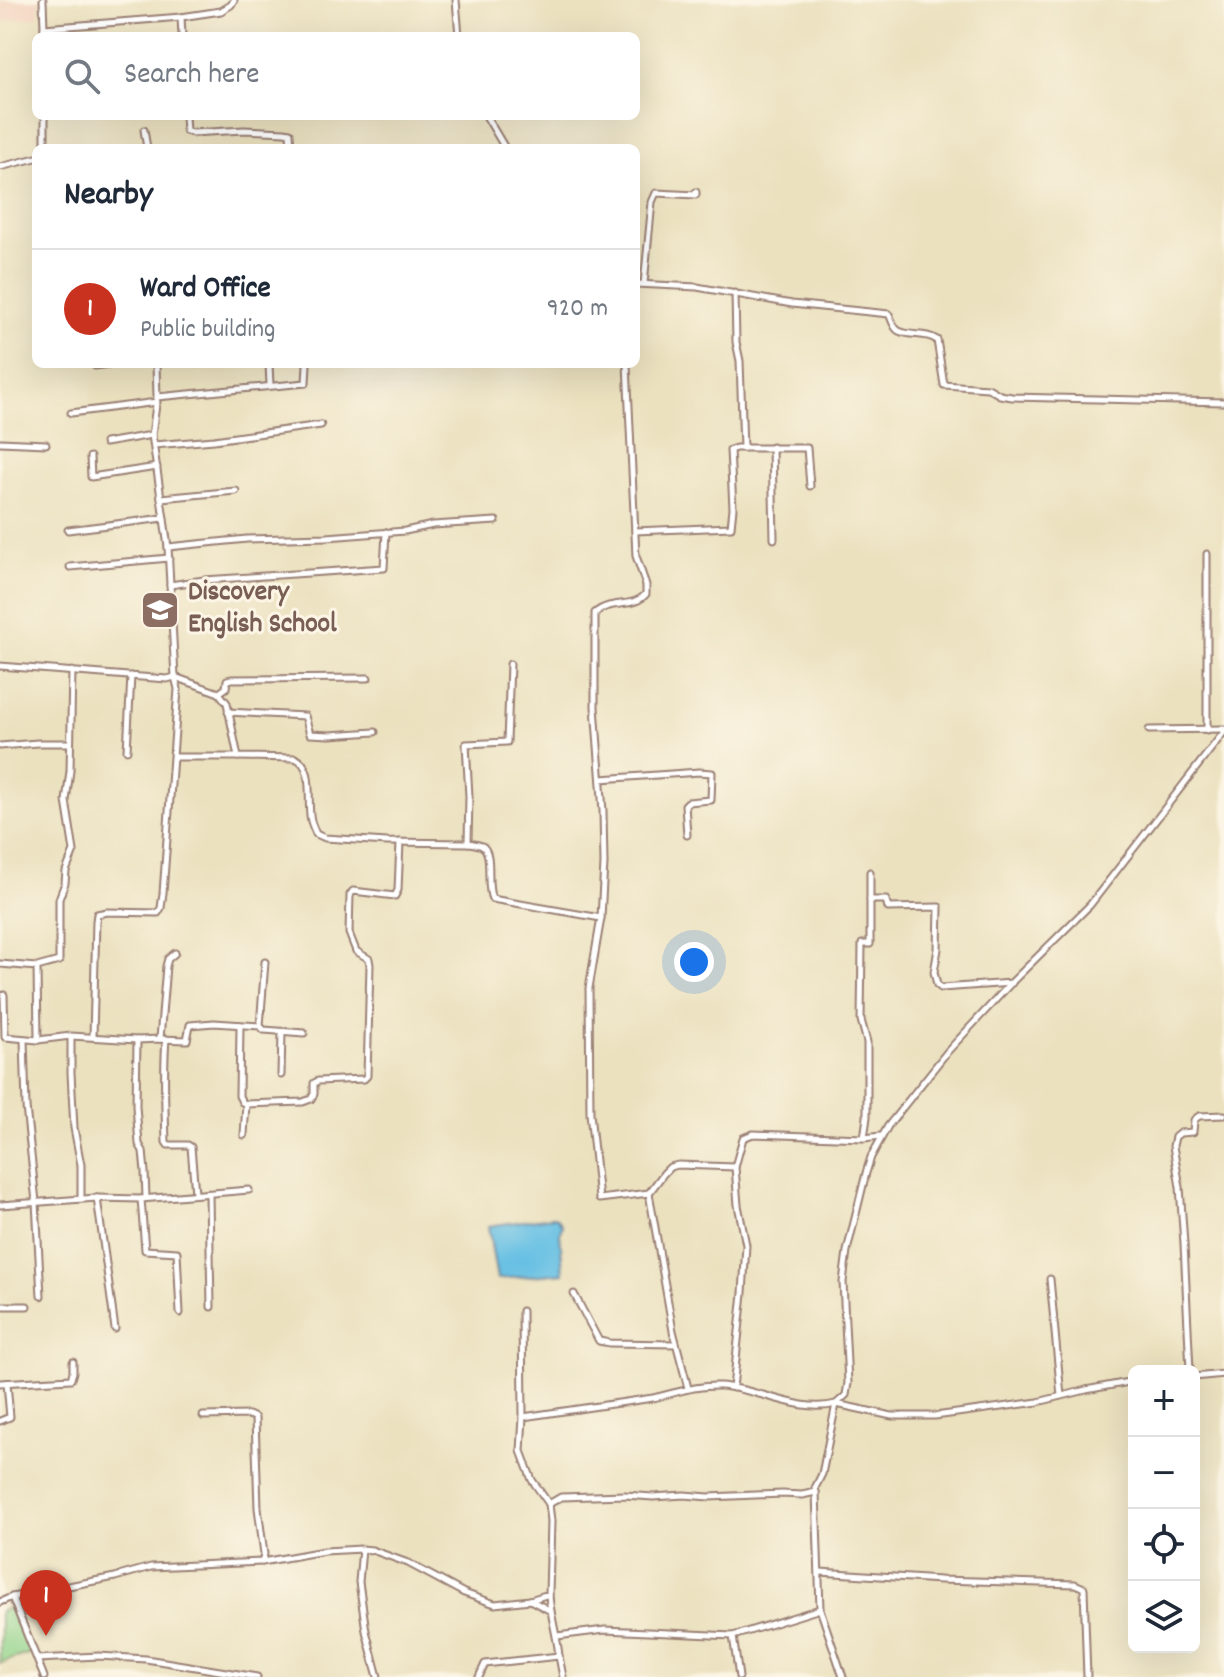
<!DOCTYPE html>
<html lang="en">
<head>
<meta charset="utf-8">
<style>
  :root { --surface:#fff; --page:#f6f6f7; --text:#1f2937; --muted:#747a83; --line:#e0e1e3; --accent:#c8321e }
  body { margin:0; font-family:Dekko,sans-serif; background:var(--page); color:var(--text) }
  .controls { position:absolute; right:24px; bottom:24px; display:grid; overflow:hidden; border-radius:12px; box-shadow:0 8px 32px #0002 }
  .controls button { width:72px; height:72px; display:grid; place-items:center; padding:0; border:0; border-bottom:2px solid var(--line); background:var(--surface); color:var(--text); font:40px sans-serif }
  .you { position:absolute; left:694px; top:962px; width:28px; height:28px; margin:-20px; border:6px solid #fff; border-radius:50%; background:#1a73e8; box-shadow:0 0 0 12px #1a73e833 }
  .badge { display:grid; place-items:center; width:52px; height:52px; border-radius:50%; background:var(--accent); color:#fff; font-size:26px; font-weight:700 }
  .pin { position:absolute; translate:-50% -66px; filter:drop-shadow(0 2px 4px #0008) }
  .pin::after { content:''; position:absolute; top:42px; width:28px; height:24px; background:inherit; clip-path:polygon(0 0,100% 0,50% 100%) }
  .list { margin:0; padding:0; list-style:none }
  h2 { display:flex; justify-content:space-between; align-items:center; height:104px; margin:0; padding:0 32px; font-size:34px }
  h2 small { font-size:26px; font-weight:400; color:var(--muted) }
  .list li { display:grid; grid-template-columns:52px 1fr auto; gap:24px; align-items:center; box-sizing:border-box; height:120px; padding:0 32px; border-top:2px solid var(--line) }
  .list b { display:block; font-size:30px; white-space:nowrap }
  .list p { margin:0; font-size:26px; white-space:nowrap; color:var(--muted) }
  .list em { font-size:26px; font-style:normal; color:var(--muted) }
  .icon { flex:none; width:44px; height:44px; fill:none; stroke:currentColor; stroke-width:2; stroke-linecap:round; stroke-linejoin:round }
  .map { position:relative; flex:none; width:1224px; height:1677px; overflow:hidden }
  .search { position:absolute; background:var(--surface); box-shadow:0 8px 32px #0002; left:32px; top:32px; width:608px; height:88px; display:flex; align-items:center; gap:20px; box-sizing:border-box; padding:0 28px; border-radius:12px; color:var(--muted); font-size:30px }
  .panel { position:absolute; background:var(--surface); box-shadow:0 8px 32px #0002; left:32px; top:144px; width:608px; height:224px; border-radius:12px }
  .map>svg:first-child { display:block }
  .built { fill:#f3d4bf }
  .green { fill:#91d38a; stroke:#6e795a; stroke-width:2 }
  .water { fill:#66c0e4; stroke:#587088; stroke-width:2 }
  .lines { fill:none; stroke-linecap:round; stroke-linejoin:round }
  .street-casing { stroke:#9a8075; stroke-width:9 }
  .street { stroke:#fff; stroke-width:5 }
  .labels { text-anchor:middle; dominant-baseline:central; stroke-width:6; stroke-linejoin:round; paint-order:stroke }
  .education-label { font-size:28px; font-weight:bold; fill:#785e54; stroke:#fcf5e5; text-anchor:start }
</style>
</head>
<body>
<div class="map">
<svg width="1224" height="1677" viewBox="0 0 1224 1677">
  <rect width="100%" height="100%" fill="#fcf5e5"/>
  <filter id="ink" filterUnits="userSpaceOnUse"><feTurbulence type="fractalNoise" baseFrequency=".0125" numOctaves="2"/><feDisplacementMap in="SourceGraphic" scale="16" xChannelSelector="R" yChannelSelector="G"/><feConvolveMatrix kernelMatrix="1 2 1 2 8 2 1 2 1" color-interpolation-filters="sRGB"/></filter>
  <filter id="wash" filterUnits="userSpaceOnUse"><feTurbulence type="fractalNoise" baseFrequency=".006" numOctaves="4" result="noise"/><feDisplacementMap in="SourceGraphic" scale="32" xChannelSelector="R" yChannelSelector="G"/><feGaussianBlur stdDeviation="1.8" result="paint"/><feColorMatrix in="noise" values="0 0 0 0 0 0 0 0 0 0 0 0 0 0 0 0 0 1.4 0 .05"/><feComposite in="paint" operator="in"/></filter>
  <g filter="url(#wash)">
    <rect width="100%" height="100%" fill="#ebe1bf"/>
    <!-- built -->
    <path class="built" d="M0 0H40L38 17 0 22Z"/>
    <!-- green -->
    <path class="green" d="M8 1608 31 1653 0 1663V1611Z"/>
    <!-- water -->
    <path class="water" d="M552 1217 557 1218 562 1225 560 1233 563 1273 497 1279 488 1226Z"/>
  </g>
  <g filter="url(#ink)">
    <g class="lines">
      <!-- street casing -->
      <g class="street-casing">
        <g id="street">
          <path d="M43 0 44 28"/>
          <path d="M456 0 459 36"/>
          <path d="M181 17 182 36"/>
          <path d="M44 36V28L181 17 221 11 231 5 234 0"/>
          <path d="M45 116V148"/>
          <path d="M185 116 186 131 192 133 244 130 284 132 290 133 291 148"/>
          <path d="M486 116 505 148"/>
          <path d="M144 130 147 148"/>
          <path d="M0 167 36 158"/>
          <path d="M636 284 697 287 792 304 889 314C892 319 893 328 899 331 911 337 926 332 937 340L944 385 988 388 1000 395 1012 397 1224 402"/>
          <path d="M644 284 652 202 656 193 696 195V192"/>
          <path d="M735 293 736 342 740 361 743 448"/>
          <path d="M156 364 157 397"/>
          <path d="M269 364 270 385"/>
          <path d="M627 364 636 556 646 585V594C633 609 611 599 595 613V707L603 811 604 864 601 918 589 988 590 1113 599 1199 649 1193 673 1331 688 1388"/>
          <path d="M95 366 110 364"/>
          <path d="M71 413 157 402"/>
          <path d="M0 442 46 444"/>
          <path d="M105 443 152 435"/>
          <path d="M154 445 214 440 321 425"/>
          <path d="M772 447 774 539"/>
          <path d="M90 457 91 477 157 467"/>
          <path d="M161 498 236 491"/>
          <path d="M68 530 164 518"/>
          <path d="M635 531 731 527 733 508 730 450 736 448H807L810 486"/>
          <path d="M168 547 247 539 327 537 405 531 433 525 496 521"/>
          <path d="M1207 554V730"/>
          <path d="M70 567 169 558"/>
          <path d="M170 585 204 580 384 568 386 532"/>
          <path d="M0 666 167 679 175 677 219 693 227 703 238 757 295 758C316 766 306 802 311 821 312 825 314 829 316 834L325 838 387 842 468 843C470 843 480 845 482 846 494 853 485 885 492 899L601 918"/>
          <path d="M219 693 226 688 227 680 231 679 368 678"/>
          <path d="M228 712 305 716 310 734 330 735 375 732"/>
          <path d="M1149 730 1224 729"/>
          <path d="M0 746 38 743H70"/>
          <path d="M127 750 131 676"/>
          <path d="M174 757H238"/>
          <path d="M601 779 699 772 712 773 711 800 688 802 685 805 687 835"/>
          <path d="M468 843 469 796 466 744 507 742 510 664"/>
          <path d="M870 900H886L888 908 939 907 938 949 934 972 937 985 941 988 1012 983"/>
          <path d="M0 964 37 967 38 1040"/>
          <path d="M37 967 59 961V899L65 883 66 871 74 851 66 801 70 771 72 671"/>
          <path d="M4 995 5 1037 38 1040 71 1036 137 1040 160 1039 187 1040 190 1025 214 1023 260 1026 264 1030 304 1033"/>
          <path d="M240 1025 239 1096 242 1102 246 1104 303 1102 311 1099 314 1094V1083L318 1081 364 1079 367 1076 370 965 369 959 356 951 349 933 350 895 353 891 395 896 398 890 400 842"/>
          <path d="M260 1026 265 962"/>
          <path d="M71 1037V1073L74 1128 81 1165V1199"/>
          <path d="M93 1037 96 921 97 914 107 912 158 913 161 908 163 893 178 689 175 677 168 547 152 435 157 397 306 383 307 364"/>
          <path d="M24 1039 26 1107 36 1202 41 1296"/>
          <path d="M160 1039 166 966 168 959 175 953"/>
          <path d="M166 1039C163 1073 165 1108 166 1142L168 1145H188L191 1147 195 1193"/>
          <path d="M137 1040 136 1106 139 1144 143 1151 145 1172 146 1198"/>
          <path d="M281 1075 282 1032"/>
          <path d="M244 1135 246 1104"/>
          <path d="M864 1138 867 1117V1042L861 1020 862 944H870V872"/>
          <path d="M649 1193 664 1173 670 1167 678 1165 735 1167 743 1138 753 1134 864 1138 881 1136"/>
          <path d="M209 1194 211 1307"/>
          <path d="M97 1198 115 1329"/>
          <path d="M141 1199 145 1250 177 1252 180 1313"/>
          <path d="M0 1205 97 1198 141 1199 249 1190"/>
          <path d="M1050 1279 1061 1396"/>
          <path d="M574 1294 599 1341 610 1343 676 1344"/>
          <path d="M0 1306H27"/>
          <path d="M522 1311 523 1417 521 1451 532 1480 549 1504"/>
          <path d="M1190 1371 1184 1244 1180 1187 1173 1146 1175 1137 1180 1133 1193 1132 1194 1120 1199 1116 1224 1115"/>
          <path d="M1194 1377 1224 1374"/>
          <path d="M0 1383 71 1379 73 1372V1362"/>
          <path d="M733 1388 743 1293 746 1245 738 1205 735 1167"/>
          <path d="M203 1416 249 1415 255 1418 258 1508 264 1554 262 1562"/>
          <path d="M523 1417 653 1398C676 1393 696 1385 720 1386 757 1388 800 1414 836 1404L892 1416H935L1038 1402 1086 1390 1134 1381"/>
          <path d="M0 1421 10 1417 7 1383"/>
          <path d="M816 1492 820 1609 843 1677"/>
          <path d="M362 1549 359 1582 366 1631 378 1677"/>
          <path d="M820 1572 940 1580 1075 1584 1084 1588 1087 1677"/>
          <path d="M12 1597 44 1677"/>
          <path d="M530 1600 549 1610"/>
          <path d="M0 1602 12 1597 115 1577 151 1567 262 1562 324 1551 362 1549 372 1550 408 1563 464 1593 495 1604 530 1600 549 1594 551 1521 549 1504 561 1497 625 1495 653 1497 684 1495 709 1497 782 1494 802 1495 816 1492 815 1488 822 1474 836 1404 846 1395 848 1383 843 1282 847 1251 866 1173 871 1157 888 1126 947 1052 1013 981 1090 905 1224 732"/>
          <path d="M557 1636 605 1630 733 1636 820 1609"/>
          <path d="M733 1636 739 1677"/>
          <path d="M559 1656 563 1677"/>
          <path d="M37 1659 99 1656 146 1659 257 1677"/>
          <path d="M479 1677 485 1664 559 1656C557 1634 550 1615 549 1594"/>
        </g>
      </g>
      <!-- street -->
      <use href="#street" class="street"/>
    </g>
  </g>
  <!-- icons -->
  <defs>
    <g id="school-square" transform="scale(2)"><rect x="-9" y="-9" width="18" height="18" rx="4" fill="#8d6e63" stroke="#fcf5e5"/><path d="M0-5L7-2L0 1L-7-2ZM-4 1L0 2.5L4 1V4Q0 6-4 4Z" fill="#fff"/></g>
  </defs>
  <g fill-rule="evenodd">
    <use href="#school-square" x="160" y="610"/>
  </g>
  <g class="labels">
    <!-- education labels -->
    <g class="education-label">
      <text x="188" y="594">Discovery<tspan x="188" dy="32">English School</tspan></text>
    </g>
  </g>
</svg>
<div class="controls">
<button>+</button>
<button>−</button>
<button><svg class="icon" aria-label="locate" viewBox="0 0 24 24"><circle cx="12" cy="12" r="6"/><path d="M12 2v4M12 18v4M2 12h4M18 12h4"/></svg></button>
<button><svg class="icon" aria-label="layers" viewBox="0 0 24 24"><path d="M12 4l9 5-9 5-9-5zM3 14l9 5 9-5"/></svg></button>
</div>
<div class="you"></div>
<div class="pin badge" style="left:46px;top:1636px">1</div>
<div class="search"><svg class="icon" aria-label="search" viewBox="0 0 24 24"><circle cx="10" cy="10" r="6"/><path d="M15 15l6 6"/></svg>Search here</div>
<section class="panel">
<h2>Nearby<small></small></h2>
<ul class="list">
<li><span class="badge">1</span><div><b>Ward Office</b><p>Public building</p></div><em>920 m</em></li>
</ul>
</section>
</div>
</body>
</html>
